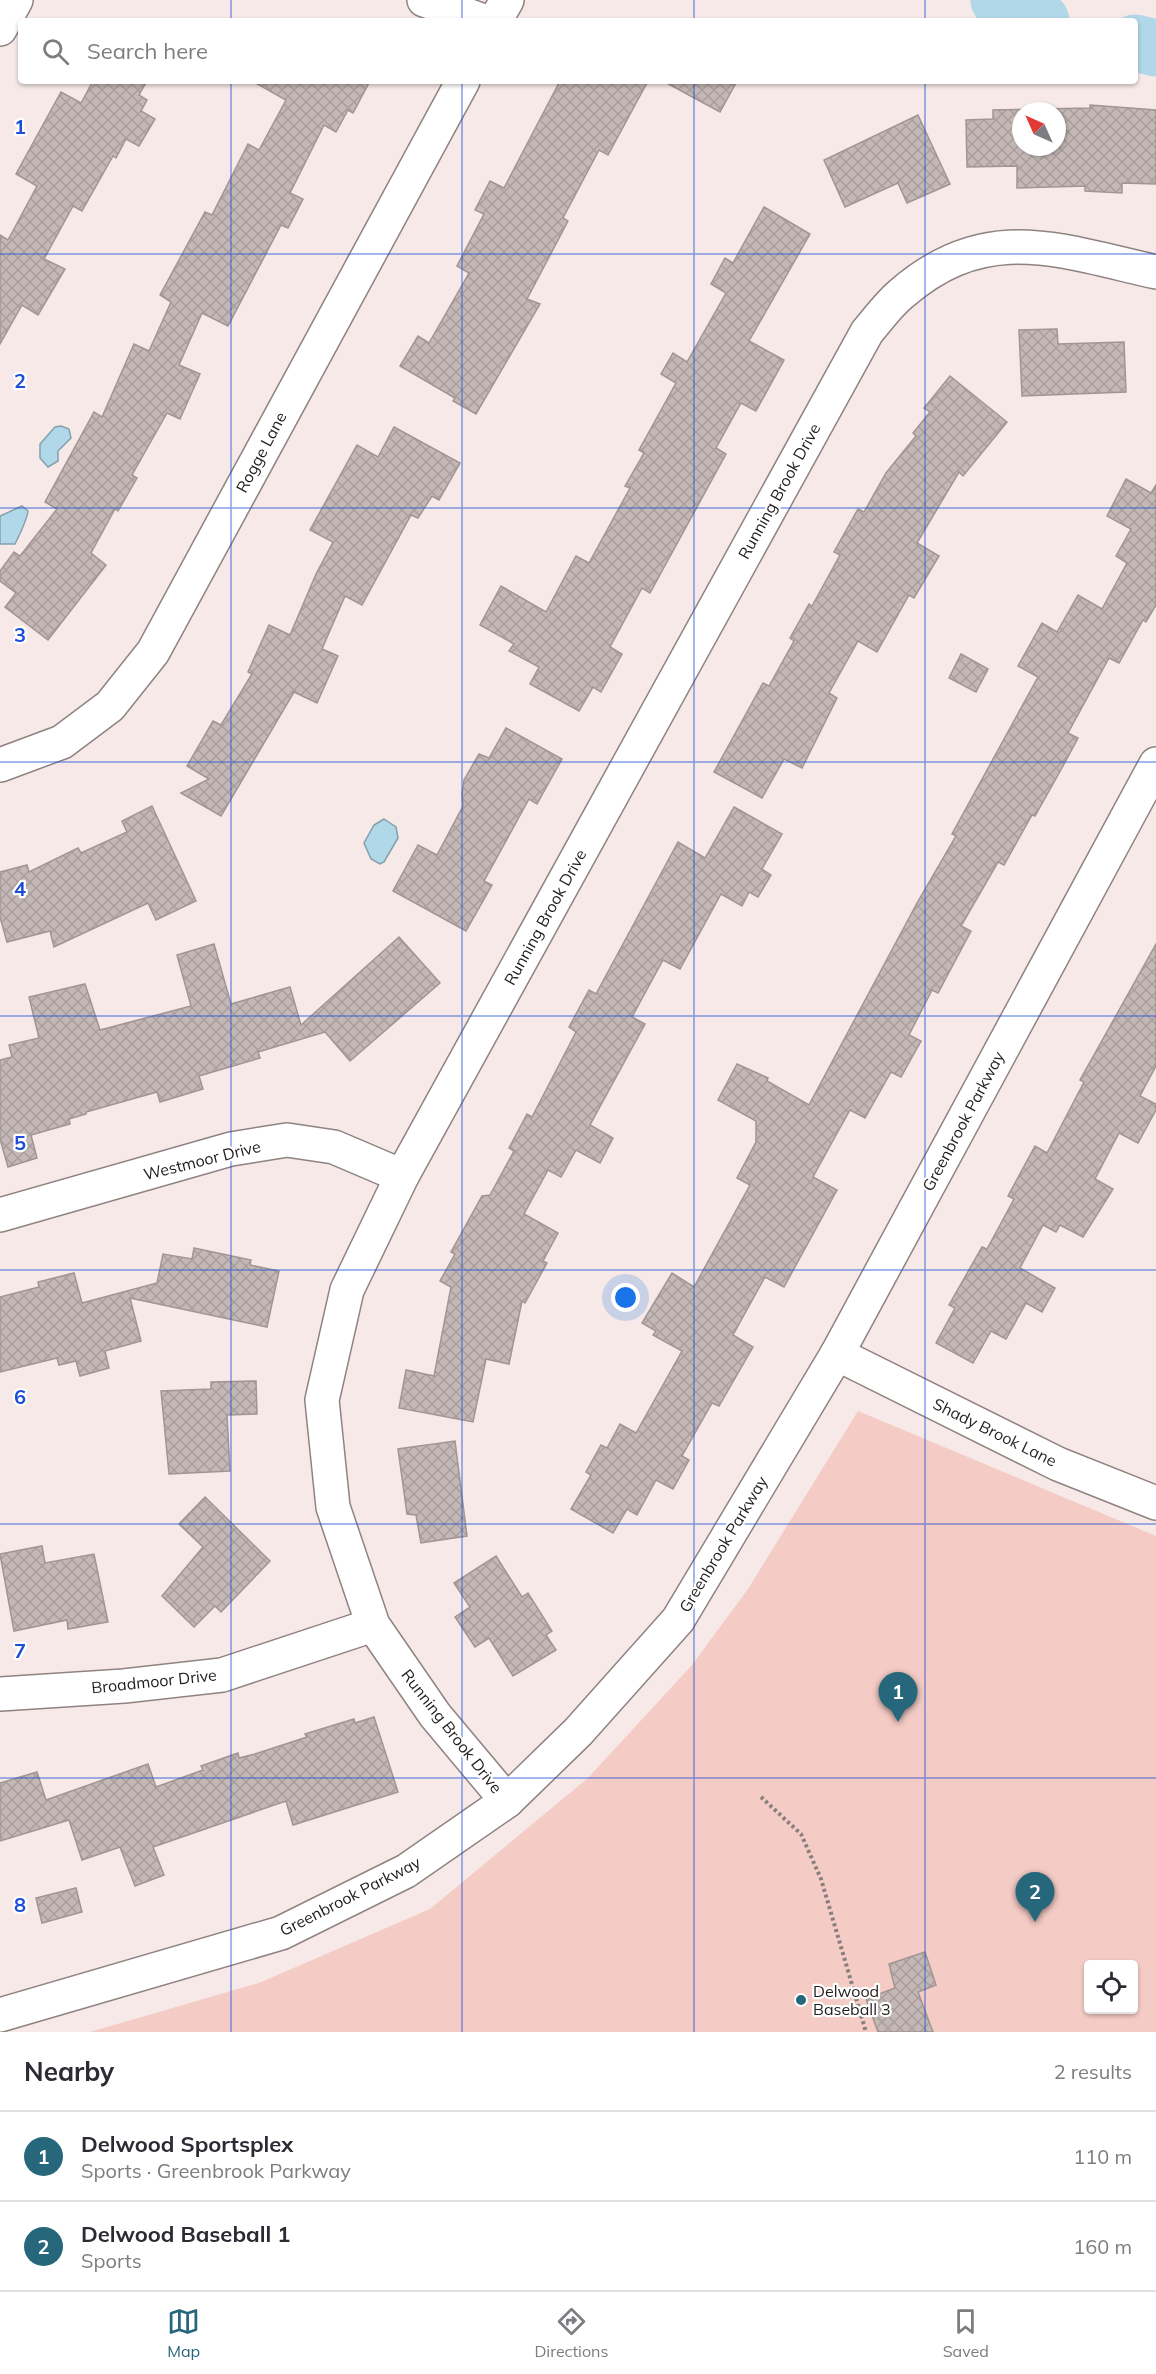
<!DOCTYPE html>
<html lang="en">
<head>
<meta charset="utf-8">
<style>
  :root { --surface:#fff; --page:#f2f2f3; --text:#2b2b33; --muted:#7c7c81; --line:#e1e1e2; --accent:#27677c }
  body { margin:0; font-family:Mulish,sans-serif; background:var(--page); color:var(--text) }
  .controls { position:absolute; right:18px; bottom:18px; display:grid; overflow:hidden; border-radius:6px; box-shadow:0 2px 4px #0004 }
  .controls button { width:54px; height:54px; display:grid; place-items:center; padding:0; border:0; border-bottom:2px solid var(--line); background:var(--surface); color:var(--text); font:30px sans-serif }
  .compass { position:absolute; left:1012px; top:102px; width:54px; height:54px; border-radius:50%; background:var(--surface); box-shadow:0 2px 4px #0004; rotate:315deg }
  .you { position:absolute; left:626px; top:1298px; width:21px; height:21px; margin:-15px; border:4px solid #fff; border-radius:50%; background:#1a73e8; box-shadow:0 0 0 9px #1a73e833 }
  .badge { display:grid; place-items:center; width:39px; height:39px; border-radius:50%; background:var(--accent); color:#fff; font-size:20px; font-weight:700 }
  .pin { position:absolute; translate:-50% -50px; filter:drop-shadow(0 2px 3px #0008) }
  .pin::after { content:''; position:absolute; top:32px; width:21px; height:18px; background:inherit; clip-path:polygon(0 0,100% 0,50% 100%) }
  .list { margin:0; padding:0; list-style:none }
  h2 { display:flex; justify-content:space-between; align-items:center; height:78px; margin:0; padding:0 24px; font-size:26px }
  h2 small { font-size:20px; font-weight:400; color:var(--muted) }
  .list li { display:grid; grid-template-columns:39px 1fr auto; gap:18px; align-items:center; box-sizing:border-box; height:90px; padding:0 24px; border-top:2px solid var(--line) }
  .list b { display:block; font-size:22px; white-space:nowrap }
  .list p { margin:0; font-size:20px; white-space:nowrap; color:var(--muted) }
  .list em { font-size:20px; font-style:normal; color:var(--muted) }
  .icon { flex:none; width:33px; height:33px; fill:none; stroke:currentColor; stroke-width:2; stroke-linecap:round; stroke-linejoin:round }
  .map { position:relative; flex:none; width:1156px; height:2032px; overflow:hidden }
  .search { position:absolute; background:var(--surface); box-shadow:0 2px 4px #0004; left:18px; right:18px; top:18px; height:66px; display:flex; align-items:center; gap:15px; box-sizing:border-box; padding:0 21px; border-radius:6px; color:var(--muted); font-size:22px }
  .sheet { height:258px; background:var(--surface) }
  nav { display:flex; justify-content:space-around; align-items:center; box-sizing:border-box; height:84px; border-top:2px solid var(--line); background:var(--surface); font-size:16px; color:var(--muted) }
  nav a { display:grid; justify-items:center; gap:3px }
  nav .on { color:var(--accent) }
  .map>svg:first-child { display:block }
  .garden { fill:#f4cbc5; fill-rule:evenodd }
  .water { fill:#b0d8e8; stroke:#85a0ab; stroke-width:1.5 }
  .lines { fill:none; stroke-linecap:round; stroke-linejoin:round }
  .river { stroke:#b0d8e8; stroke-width:57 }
  .building { fill:url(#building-cross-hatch); stroke:#a19593; stroke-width:1.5; fill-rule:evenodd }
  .minor-casing { stroke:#8f8381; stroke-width:36 }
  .path { stroke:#877e7d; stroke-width:4; stroke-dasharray:3 3; stroke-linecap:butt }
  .minor { stroke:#fff; stroke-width:33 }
  .grid { fill:none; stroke:#1d4ed8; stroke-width:1.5; stroke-opacity:0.55 }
  .poi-dot { fill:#27677c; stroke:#fff; stroke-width:2 }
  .labels { text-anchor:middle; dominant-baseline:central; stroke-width:4.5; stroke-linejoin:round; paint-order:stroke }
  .street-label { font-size:16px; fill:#211d1c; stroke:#fff }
  .poi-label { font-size:16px; fill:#211d1c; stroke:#fff; text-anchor:start }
  .grid-label { font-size:20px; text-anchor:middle; font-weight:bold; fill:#1d4ed8; stroke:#fff; stroke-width:4.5; stroke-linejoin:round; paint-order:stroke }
</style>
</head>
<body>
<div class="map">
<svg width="1156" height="2032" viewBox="0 0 1156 2032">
  <defs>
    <pattern id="building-cross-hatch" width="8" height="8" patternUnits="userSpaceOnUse" patternTransform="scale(1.5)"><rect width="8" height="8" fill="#c4b8b6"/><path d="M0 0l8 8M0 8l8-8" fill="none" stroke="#a89e9c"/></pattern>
  </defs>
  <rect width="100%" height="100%" fill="#f6e9e7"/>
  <!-- garden -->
  <path class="garden" d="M858 1411 1156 1536V2032H90L259 1983 430 1909 588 1778 692 1665 748 1589ZM1088 1964H1134V2010H1088Z"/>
  <!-- water -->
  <g class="water">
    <path d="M61 426 69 429 71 438 58 451V461L48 467 40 458V444L55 427Z"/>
    <path d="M22 506 28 511C27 518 19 536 15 544H0V516Z"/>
    <path d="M384 819 396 827 398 838 384 862 380 864 371 859 364 843 374 825Z"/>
  </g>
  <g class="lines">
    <!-- river -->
    <g class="river">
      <path d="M999 0 1041 21"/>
      <path d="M1135 43 1156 48"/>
    </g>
  </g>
  <!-- building -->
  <g class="building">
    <path d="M93 81H147L139 95 147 100 141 111 155 119 139 146 126 139 116 158 113 156 82 211 73 206 44 259 65 269 38 315 22 305 0 344V235L8 240 37 186 16 174 61 92 81 103Z"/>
    <path d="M252 81H370L353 113 348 110 336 132 324 125 290 193 303 199 288 228 281 225 228 326 202 313 179 365 200 374 180 419 167 413 132 475 137 478 118 511 115 509 91 553 106 565 48 640 5 607 16 593 0 581V571L14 552 20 556 57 509 45 502 94 412 102 417 134 344 149 351 171 302 160 295 205 212 212 215 248 144 259 150 286 100Z"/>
    <path d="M560 81H648L608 155 599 150 563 218 568 221 527 299 540 304 476 414 453 401 455 398 400 366 418 336 429 343 469 273 457 266 484 214 475 210 490 181 504 188Z"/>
    <path d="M663 81H737L720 112Z"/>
    <path d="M1090 105 1156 110V184L1122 183V193L1085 191V186L1017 188V166L967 167 966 120 993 119V110L1090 108ZM1021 111H1057V147H1021Z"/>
    <path d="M918 115 950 184 907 203 898 183 845 207 824 160Z"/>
    <path d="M764 207 810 234 749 341 784 360 756 411 741 403 716 448 726 454 650 593 642 588 610 647 622 654 601 692 593 687 579 711 530 684 539 667 509 651 514 644 480 625 501 586 546 612 576 556 589 563 630 488 625 486 644 453 639 450 676 383 661 374 673 353 687 362 726 293 711 284 725 258 733 263Z"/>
    <path d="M1057 329 1058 344 1124 342 1126 392 1022 396 1019 330Z"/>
    <path d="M950 376 1007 422 963 476 959 472 917 543 939 556 914 598 909 595 877 652 858 641 829 693 837 698 802 768 784 759 762 798 714 772 763 683 769 686 794 641 790 638 809 604 812 606 840 555 834 552 858 509 864 512 886 473 916 436 913 433 930 412 924 408Z"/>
    <path d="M394 427 460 463 439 500 432 496 418 518 411 515 362 605 345 596 322 649 338 656 317 703 294 692 221 816 181 793 209 779 187 766 213 721 221 725 252 674 248 672 269 625 290 635 316 574 333 542 310 530 357 445 378 457Z"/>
    <path d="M1126 479 1151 493 1156 485V605L1146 622 1143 620 1119 663 1109 658 1068 733 1078 738 1063 766 1035 816 1032 815 1004 865 998 862 961 926 971 931 938 993 932 990 909 1035 921 1041 901 1077 891 1072 865 1118 850 1110 830 1146 813 1177 837 1190 784 1287 765 1277 733 1335 753 1347 719 1406 712 1403 682 1456 689 1460 673 1489 656 1480 637 1515 627 1509 613 1533 571 1509 591 1475 586 1472 601 1445 607 1448 620 1424 636 1433 682 1351 653 1335 656 1331 642 1323 672 1273 694 1287 750 1185 737 1178 756 1142V1121L718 1100 737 1064 768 1078 767 1081 809 1105 917 903 956 836 952 834 1038 677 1018 666 1042 623 1057 632 1078 595 1102 609 1127 563 1116 556 1131 529 1107 516Z"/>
    <path d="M961 654 988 669 976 692 949 678Z"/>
    <path d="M506 728 562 759 537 804 529 799 484 881 492 885 466 931 393 891 418 845 437 855 463 806 462 794 464 780 479 754 489 758Z"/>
    <path d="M152 806 196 901 156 920 148 903 54 947 50 931 7 942 0 917V872L27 865 29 872 78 848 81 853 127 832 122 821Z"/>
    <path d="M734 807 782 834 762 869 771 875 758 897 749 892 742 906 721 894 680 969 663 960 632 1017 645 1024 590 1125 613 1138 600 1163 576 1150 561 1177 548 1170 524 1214 558 1233 543 1261 547 1263 525 1303 522 1301 509 1364 486 1359 473 1422 399 1408 406 1370 434 1376 451 1287 440 1281 455 1254 451 1252 482 1196 490 1195 514 1151 509 1148 527 1114 532 1117 576 1032 569 1027 589 990 596 994 678 842 705 858Z"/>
    <path d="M399 937 440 983 350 1061 325 1032 258 1052 260 1058 199 1076 203 1089 160 1102 157 1092 86 1112V1114L69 1119 70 1124 31 1135 37 1158 8 1167 0 1139V1060L12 1057 9 1045 39 1038 29 997 85 984 100 1030 191 1006 177 955 214 944 231 1004 290 987 301 1025Z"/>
    <path d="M1156 944V1066L1140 1096 1156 1104V1110L1138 1143 1119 1133 1095 1179 1113 1189 1083 1237 1060 1225 1056 1232 1043 1225 1020 1268 1055 1288 1042 1312 1026 1303 1006 1339 991 1331 973 1363 936 1343 955 1308 949 1305 982 1247 987 1249 1014 1199 1008 1196 1035 1146 1047 1153 1084 1082 1080 1080Z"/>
    <path d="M194 1248 251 1260 250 1265 279 1271 267 1327 130 1298 141 1341 105 1351 109 1368 80 1376 76 1361 59 1365 57 1358 0 1372V1297L39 1287 38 1282 74 1273 82 1303 157 1283 163 1254 192 1259Z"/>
    <path d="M256 1381 257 1414 227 1415 230 1471 169 1474 161 1391 211 1389V1382Z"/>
    <path d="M455 1441 467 1536 421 1543 416 1515 407 1514 398 1449Z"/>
    <path d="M205 1497 270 1561 221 1612 215 1606 194 1627 162 1596 203 1547 179 1524Z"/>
    <path d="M42 1546 45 1563 94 1554 108 1622 68 1629 67 1620 14 1631 0 1554Z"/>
    <path d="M496 1556 522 1597 528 1593 552 1631 546 1635 556 1650 513 1676 489 1638 475 1647 455 1617 470 1607 454 1583Z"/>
    <path d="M374 1717 398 1792 293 1825 286 1801 153 1847 164 1875 135 1886 120 1847 82 1860 69 1820 0 1841V1783L37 1772 46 1800 148 1764 156 1787 203 1770 201 1766 238 1753 239 1758 255 1754 307 1737 305 1734 354 1719 355 1723Z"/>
    <path d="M76 1888 82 1912 42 1923 36 1898Z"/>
    <path d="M925 1952 936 1985 918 1992 933 2032H878L866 1999 895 1988 889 1964Z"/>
  </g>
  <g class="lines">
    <!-- minor casing -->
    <g class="minor-casing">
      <g id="minor">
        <path d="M424 0 484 21"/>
        <path d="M495 21 507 0"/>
        <path d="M0 29 16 0"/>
        <path d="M0 765 62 742 110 706 153 652 463 81"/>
        <path d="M0 1215 231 1149 287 1140 334 1147 402 1176"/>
        <path d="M837 1354 1058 1464 1156 1503"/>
        <path d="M0 1694 124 1686 222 1675 373 1625"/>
        <path d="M507 1801 435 1715 373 1625 333 1507 322 1400 347 1290 402 1176 867 332C878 319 888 305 901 294 986 220 1058 250 1156 272"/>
        <path d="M0 2015 281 1933 406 1871 507 1801 578 1732 678 1620 837 1354 1156 764"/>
      </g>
    </g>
    <!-- path -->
    <path class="path" d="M761 1797 801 1834 821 1879 866 2032"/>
    <!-- minor -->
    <use href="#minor" class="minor"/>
  </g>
  <!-- grid -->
  <path class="grid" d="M231 0V21M462 0V21M694 0V21M925 0V21M231 81V2032M462 81V2032M694 81V2032M925 81V2032M0 254H1156M0 508H1156M0 762H1156M0 1016H1156M0 1270H1156M0 1524H1156M0 1778H1156"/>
  <!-- markers -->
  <circle class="poi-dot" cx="801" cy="2000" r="6"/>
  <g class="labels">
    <!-- street labels -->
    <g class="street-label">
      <text transform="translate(261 452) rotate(-62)">Rogge Lane</text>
      <text transform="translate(779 491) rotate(-61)">Running Brook Drive</text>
      <text transform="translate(545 917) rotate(-61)">Running Brook Drive</text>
      <text transform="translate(963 1121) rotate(-62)">Greenbrook Parkway</text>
      <text transform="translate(202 1160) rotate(-14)">Westmoor Drive</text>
      <text transform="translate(995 1432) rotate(26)">Shady Brook Lane</text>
      <text transform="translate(723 1544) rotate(-59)">Greenbrook Parkway</text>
      <text transform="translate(154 1681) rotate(-6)">Broadmoor Drive</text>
      <text transform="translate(452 1731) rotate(52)">Running Brook Drive</text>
      <text transform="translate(350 1896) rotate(-27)">Greenbrook Parkway</text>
    </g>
    <!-- poi labels -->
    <g class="poi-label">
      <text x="813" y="1991">Delwood<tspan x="813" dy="18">Baseball 3</tspan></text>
    </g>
  </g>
  <g class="grid-label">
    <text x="20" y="134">1</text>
    <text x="20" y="388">2</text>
    <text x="20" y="642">3</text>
    <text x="20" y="896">4</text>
    <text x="20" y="1150">5</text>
    <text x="20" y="1404">6</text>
    <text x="20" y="1658">7</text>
    <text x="20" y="1912">8</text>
  </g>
</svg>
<div class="controls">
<button><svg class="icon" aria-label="locate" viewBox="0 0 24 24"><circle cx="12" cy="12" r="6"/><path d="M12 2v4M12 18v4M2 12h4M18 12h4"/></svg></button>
</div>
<svg class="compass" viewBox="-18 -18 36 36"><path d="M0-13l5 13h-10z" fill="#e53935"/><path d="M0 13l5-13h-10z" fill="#7c7c81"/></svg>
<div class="you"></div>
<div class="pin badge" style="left:898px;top:1722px">1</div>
<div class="pin badge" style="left:1035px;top:1922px">2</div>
<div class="search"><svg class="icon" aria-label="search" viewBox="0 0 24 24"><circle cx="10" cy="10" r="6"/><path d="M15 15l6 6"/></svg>Search here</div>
</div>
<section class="sheet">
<h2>Nearby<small>2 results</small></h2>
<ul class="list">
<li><span class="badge">1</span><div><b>Delwood Sportsplex</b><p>Sports · Greenbrook Parkway</p></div><em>110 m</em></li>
<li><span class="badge">2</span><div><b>Delwood Baseball 1</b><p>Sports</p></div><em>160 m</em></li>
</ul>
</section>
<nav>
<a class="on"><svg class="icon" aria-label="map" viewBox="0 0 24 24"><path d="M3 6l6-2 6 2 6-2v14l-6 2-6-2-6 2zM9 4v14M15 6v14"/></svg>Map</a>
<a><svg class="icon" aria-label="directions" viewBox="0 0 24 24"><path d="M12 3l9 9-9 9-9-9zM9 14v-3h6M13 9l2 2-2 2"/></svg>Directions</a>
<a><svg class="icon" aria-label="saved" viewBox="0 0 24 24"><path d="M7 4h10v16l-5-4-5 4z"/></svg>Saved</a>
</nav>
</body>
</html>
